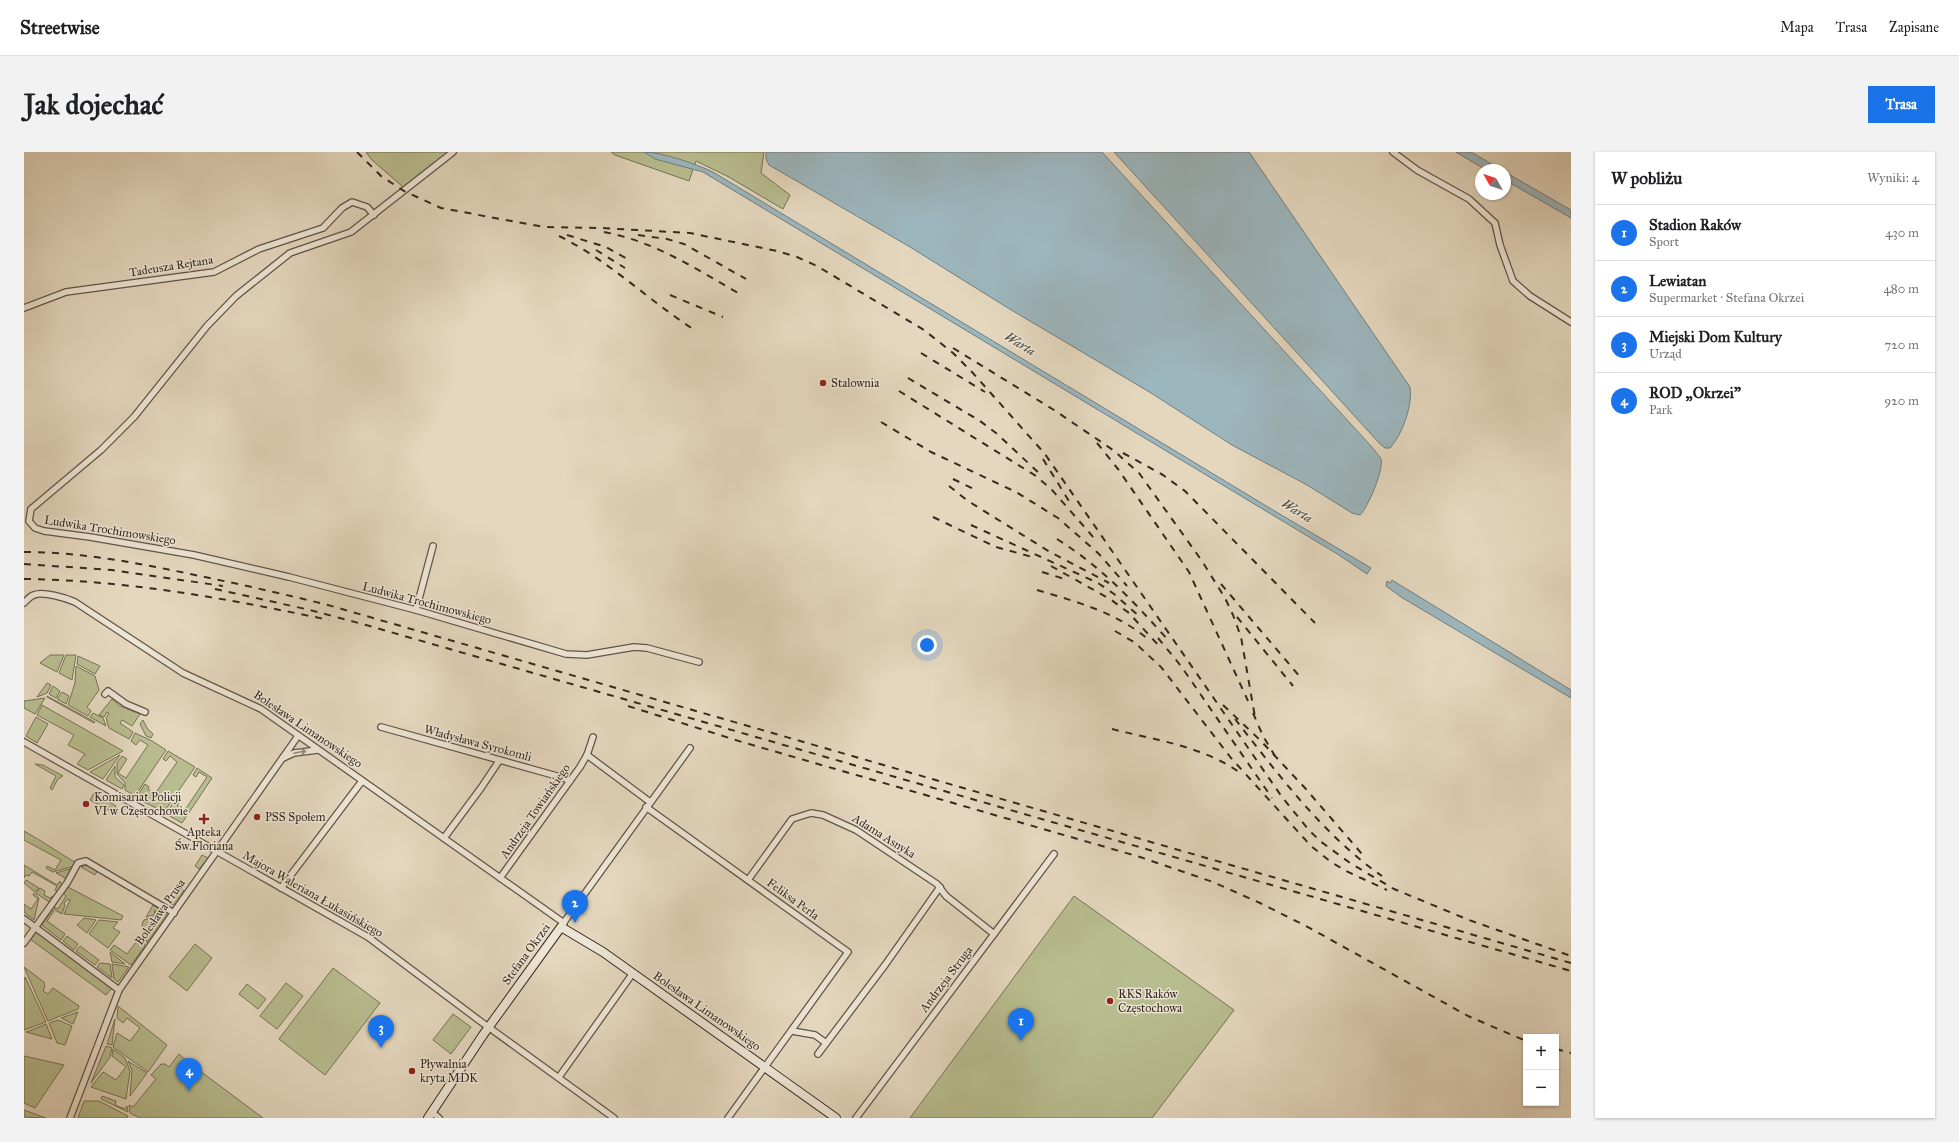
<!DOCTYPE html>
<html lang="pl">
<head>
<meta charset="utf-8">
<style>
  :root { --surface:#fff; --page:#f2f2f2; --text:#202124; --muted:#757577; --line:#e0e0e0; --accent:#1a73e8 }
  body { margin:0; font-family:"IM FELL Great Primer",serif; background:var(--page); color:var(--text) }
  .controls { position:absolute; right:12px; bottom:12px; display:grid; overflow:hidden; border-radius:0px; box-shadow:0 1px 3px #0004 }
  .controls button { width:36px; height:36px; display:grid; place-items:center; padding:0; border:0; border-bottom:1px solid var(--line); background:var(--surface); color:var(--text); font:20px sans-serif }
  .compass { position:absolute; left:1451px; top:12px; width:36px; height:36px; border-radius:50%; background:var(--surface); box-shadow:0 1px 3px #0004; rotate:310deg }
  .you { position:absolute; left:903px; top:493px; width:14px; height:14px; margin:-10px; border:3px solid #fff; border-radius:50%; background:#1a73e8; box-shadow:0 0 0 6px #1a73e833 }
  .badge { display:grid; place-items:center; width:26px; height:26px; border-radius:50%; background:var(--accent); color:#fff; font-size:13px; font-weight:700 }
  .pin { position:absolute; translate:-50% -33px; filter:drop-shadow(0 1px 2px #0008) }
  .pin::after { content:''; position:absolute; top:21px; width:14px; height:12px; background:inherit; clip-path:polygon(0 0,100% 0,50% 100%) }
  .list { margin:0; padding:0; list-style:none }
  h2 { display:flex; justify-content:space-between; align-items:center; height:52px; margin:0; padding:0 16px; font-size:17px }
  h2 small { font-size:13px; font-weight:400; color:var(--muted) }
  .list li { display:grid; grid-template-columns:26px 1fr auto; gap:12px; align-items:center; box-sizing:border-box; height:56px; padding:0 16px; border-top:1px solid var(--line) }
  .list b { display:block; font-size:15px; white-space:nowrap }
  .list p { margin:0; font-size:13px; white-space:nowrap; color:var(--muted) }
  .list em { font-size:13px; font-style:normal; color:var(--muted) }
  .map { position:relative; flex:none; width:1547px; height:966px; overflow:hidden; border-radius:0px }
  header { display:flex; align-items:center; gap:24px; box-sizing:border-box; height:56px; padding:0 20px; background:var(--surface); border-bottom:1px solid var(--line) }
  header strong { font-size:19px }
  nav { display:flex; gap:22px; margin-inline-start:auto; font-size:14px }
  .intro { display:flex; align-items:center; justify-content:space-between; box-sizing:border-box; height:96px; padding:0 24px }
  h1 { margin:0; font-size:28px }
  .button { padding:10px 18px; border-radius:0px; background:var(--accent); color:#fff; font-size:14px; font-weight:700 }
  main { display:flex; gap:24px; padding:0 24px }
  aside { flex:1; background:var(--surface); border-radius:0px; box-shadow:0 1px 3px #0004 }
  .map>svg:first-child { display:block }
  .green { fill:#b8bd8f; stroke:#767357 }
  .water { fill:#9cb6bd; stroke:#737e7e }
  .lines { fill:none; stroke-linecap:round; stroke-linejoin:round }
  .street-casing { stroke:#615447; stroke-width:8 }
  .secondary-casing { stroke:#35291f; stroke-width:10 }
  .street { stroke:#ede5d5; stroke-width:5.5 }
  .secondary { stroke:#ede5d5; stroke-width:8 }
  .rail { stroke:#35291f; stroke-width:2; stroke-dasharray:7 7; stroke-linecap:butt }
  .oneway { stroke:#91877a }
  .poi-dot { fill:#8f2418; stroke:#ede5d5; stroke-width:1.5 }
  .labels { text-anchor:middle; dominant-baseline:central; stroke-width:3; stroke-linejoin:round; paint-order:stroke }
  .street-label { font-size:12px; fill:#35291f; stroke:#ede5d5 }
  .poi-label { font-size:12px; fill:#35291f; stroke:#ede5d5; text-anchor:start }
  .water-label { font-size:13px; font-style:italic; fill:#4f4c46; stroke:#ede5d5 }
</style>
</head>
<body>
<header>
<strong>Streetwise</strong>
<nav><a>Mapa</a><a>Trasa</a><a>Zapisane</a></nav>
</header>
<div class="intro"><h1>Jak dojechać</h1><a class="button">Trasa</a></div>
<main>
<div class="map">
<svg width="1547" height="966" viewBox="0 0 1547 966">
  <rect width="100%" height="100%" fill="#e4d7be"/>
  <filter id="stains"><feTurbulence type="fractalNoise" baseFrequency=".005" numOctaves="4"/><feColorMatrix values="0 0 0 0 .2 0 0 0 0 .09 0 0 0 0 .02 0 0 0 .5 -.17"/></filter>
  <radialGradient id="worn" r=".72"><stop offset=".6" stop-color="#630" stop-opacity="0"/><stop offset="1" stop-color="#630" stop-opacity=".3"/></radialGradient>
  <!-- green -->
  <g class="green">
    <path d="M342 0H424L379 35 348 8Z"/>
    <path d="M587 0H740L737 21 766 43 759 57 703 24 672 9 665 29 591 3Z"/>
    <path d="M26 503H40L33 520 16 511Z"/>
    <path d="M42 503H52L48 528 35 521Z"/>
    <path d="M54 504 76 514 71 522 53 512Z"/>
    <path d="M52 514 71 524 75 538 63 555 67 559 64 564 44 553 51 531Z"/>
    <path d="M23 531 27 533 23 541 13 545Z"/>
    <path d="M29 534 36 539 32 546 25 542Z"/>
    <path d="M38 540 45 544 42 552 33 547Z"/>
    <path d="M23 544 71 570 70 571 23 545Z"/>
    <path d="M21 546 11 562 0 556V549Z"/>
    <path d="M88 547 96 554 116 562 108 574 98 568 96 571 109 580 105 587 85 576 82 566 85 561 83 560 80 565 75 563Z"/>
    <path d="M18 553 99 599 64 618 53 612 61 602 44 593 50 583 13 563Z"/>
    <path d="M69 561 79 566 82 574 66 565Z"/>
    <path d="M12 565 24 572 13 591 2 584Z"/>
    <path d="M119 568 123 576 129 582 127 586 122 584 116 572Z"/>
    <path d="M111 581 128 589 142 598 111 644 101 638V631L93 622V611L98 604 103 607 94 621 102 626 124 593 116 588 112 593 107 589Z"/>
    <path d="M144 599 171 615 140 660 112 646 121 632 125 635 124 637 131 642 153 610 146 604 142 609 139 607Z"/>
    <path d="M96 603 79 627 66 620Z"/>
    <path d="M11 612 19 613 39 624 34 627 28 638 26 636 32 624Z"/>
    <path d="M91 614V625L100 633 98 637 82 628Z"/>
    <path d="M173 616 188 626 158 671 142 662 151 648 155 650 153 653 161 658 183 625 175 620 172 625 169 623Z"/>
    <path d="M70 641 92 654 88 660 66 648Z"/>
    <path d="M0 679C18 689 34 700 52 711L50 714 29 720 22 716 23 714 31 718 37 708 0 688Z"/>
    <path d="M178 703 184 706 175 717 171 714Z"/>
    <path d="M0 713 33 733 36 729 38 734 34 740 31 738 33 734 8 720 5 724 2 723 0 726Z"/>
    <path d="M64 713 74 718 71 723 57 715Z"/>
    <path d="M49 716 45 724 41 726 32 721Z"/>
    <path d="M2 728 15 736 11 740 0 731Z"/>
    <path d="M44 735 99 764 97 768 40 762 46 748 44 747 40 751 41 753 38 762 31 758 30 755 34 757 42 744 39 741 41 736Z"/>
    <path d="M16 736 21 739 20 743 26 746 29 744 25 750 12 741Z"/>
    <path d="M157 736 160 739 151 752 146 753Z"/>
    <path d="M10 741 15 746 10 768 0 760V752L7 757 14 747 9 743Z"/>
    <path d="M1050 744 1210 858 1128 966H886Z"/>
    <path d="M129 753 139 760 132 762 131 758 130 763 122 765Z"/>
    <path d="M28 758 30 759 23 769 41 782 37 788 18 773Z"/>
    <path d="M141 761 143 763 123 791 118 772 120 768Z"/>
    <path d="M60 766 72 768 63 781 53 773Z"/>
    <path d="M75 768 94 770 89 776 96 780 84 796 65 782Z"/>
    <path d="M10 780H14L88 836 82 843 6 787Z"/>
    <path d="M119 781 121 794 107 813 86 798 90 793 103 802Z"/>
    <path d="M43 784 54 792 50 798 39 789Z"/>
    <path d="M171 792 188 806 163 839 145 825Z"/>
    <path d="M56 794 75 808 71 813 52 799Z"/>
    <path d="M86 800 101 812 88 810Z"/>
    <path d="M76 811 86 812 88 826 73 815Z"/>
    <path d="M88 812 105 815 94 830 90 827Z"/>
    <path d="M0 815 20 830 21 834 19 839 24 842 29 836 55 854 54 857 24 869Z"/>
    <path d="M309 816 356 851 301 923 255 887Z"/>
    <path d="M1 825 22 870 0 878V828Z"/>
    <path d="M262 831 279 844 253 877 236 864Z"/>
    <path d="M223 832 242 847 234 857 215 842Z"/>
    <path d="M94 854 143 893 124 920 89 895 93 881 106 889 116 876 103 866 99 871 93 866Z"/>
    <path d="M54 860 49 872 37 866Z"/>
    <path d="M429 862 447 875 427 902 409 888Z"/>
    <path d="M91 867 88 893 83 892Z"/>
    <path d="M34 868 48 874 41 893 33 891 25 871Z"/>
    <path d="M22 872 28 887 2 880H3Z"/>
    <path d="M82 894 88 896 86 905 67 931Z"/>
    <path d="M89 897 101 906 106 919 102 947 67 935 79 920 92 928 102 915 88 904Z"/>
    <path d="M155 902 164 910 239 966H116L106 961 105 953 109 955 132 927 127 923 137 912H141L145 915Z"/>
    <path d="M0 904 40 913 11 956 0 951Z"/>
    <path d="M104 909 123 921 106 944 108 918Z"/>
    <path d="M78 944 92 949 91 953 101 957 103 954 104 960 77 947Z"/>
    <path d="M60 949H75L104 964 103 966H54Z"/>
    <path d="M0 958 22 966 0 965Z"/>
  </g>
  <!-- water -->
  <g class="water">
    <path d="M620 0C638 0 672 12 689 20L1249 358 1347 416 1343 422 1315 403 679 20 631 7Z"/>
    <path d="M742 0H1078L1347 294C1350 298 1355 303 1357 307 1360 318 1344 355 1336 363L1328 361 1283 333 1208 293 1127 241 984 156 886 95 745 13 742 7Z"/>
    <path d="M1090 0H1225L1386 235C1389 253 1378 283 1366 296H1361L1356 292Z"/>
    <path d="M1432 0H1447L1478 18H1462Z"/>
    <path d="M1481 20 1547 58V66L1481 28Z"/>
    <path d="M1368 428 1547 538V546L1377 445 1362 434 1363 429 1366 431Z"/>
  </g>
  <g class="lines">
    <!-- street casing -->
    <g class="street-casing">
      <g id="street">
        <path d="M429 0 327 80 266 101 212 144 183 174 110 265 77 298 7 357 5 369 11 376 20 379 66 385 170 403 265 425 392 458 542 502 563 503 610 495 623 496 675 510"/>
        <path d="M1369 0 1393 18 1445 47 1471 71 1476 93 1489 129 1506 144 1547 170"/>
        <path d="M0 156 42 140 190 120 235 97 299 76 318 56 328 50 343 55 350 63"/>
        <path d="M0 451C3 448 6 444 10 443 19 439 42 446 51 450L159 521 237 557 540 771"/>
        <path d="M392 458 409 394"/>
        <path d="M81 542 84 539 102 552 121 560"/>
        <path d="M357 575 540 626 546 629"/>
        <path d="M0 590 344 785 456 869 590 966"/>
        <path d="M563 603 626 650"/>
        <path d="M259 606 270 601 294 598"/>
        <path d="M622 655 824 800 704 966"/>
        <path d="M420 686 457 636 475 609"/>
        <path d="M476 726 556 615 563 603 569 585"/>
        <path d="M724 728 768 667 787 661 799 663 832 678 913 732 922 744 970 782"/>
        <path d="M257 736 338 629"/>
        <path d="M0 767 95 838"/>
        <path d="M538 773 666 596"/>
        <path d="M0 791 43 731 54 711 62 709 150 761"/>
        <path d="M768 879 791 883 802 891"/>
        <path d="M794 902 861 813 916 735"/>
        <path d="M535 925 609 821"/>
        <path d="M408 960 415 966"/>
        <path d="M46 966 95 838 274 584"/>
        <path d="M832 966 1030 702"/>
      </g>
    </g>
    <!-- secondary casing -->
    <g class="secondary-casing">
      <path id="secondary" d="M404 966 459 883 537 775 579 800 812 966"/>
    </g>
    <!-- street -->
    <use href="#street" class="street"/>
    <!-- secondary -->
    <use href="#secondary" class="secondary"/>
    <!-- rail -->
    <g class="rail">
      <path d="M333 0 357 24 380 39 417 56 520 75 577 76 666 81 753 99 773 105 793 114 900 178 929 201 948 220 1021 302 1258 645 1284 677 1296 689 1326 711 1370 737 1445 768 1547 804"/>
      <path d="M580 80C629 89 671 116 714 141"/>
      <path d="M543 83 582 95 605 108"/>
      <path d="M614 83 643 87 660 92 722 127"/>
      <path d="M535 84C584 108 623 147 669 177"/>
      <path d="M572 98 601 116"/>
      <path d="M646 143 699 165"/>
      <path d="M929 196 1030 258 1089 298 1115 321 1178 409 1201 446 1209 463 1217 485 1231 565"/>
      <path d="M897 201 961 240"/>
      <path d="M884 226 956 269 972 281 1015 321"/>
      <path d="M875 239 1012 324 1028 338 1070 386"/>
      <path d="M857 270 907 300 992 340 1034 366 1075 402 1103 434"/>
      <path d="M1073 291 1094 317 1165 420 1224 549"/>
      <path d="M1099 301 1139 323 1161 339 1291 471"/>
      <path d="M1019 307 1048 354"/>
      <path d="M929 327 952 338"/>
      <path d="M925 334 944 349 1026 400 1085 431"/>
      <path d="M909 365 972 395 1012 406"/>
      <path d="M947 373 1074 431 1090 442 1116 465"/>
      <path d="M1033 387C1079 416 1109 449 1145 489"/>
      <path d="M0 400C58 400 114 411 171 423 215 432 260 442 304 453L1547 811"/>
      <path d="M0 412 88 418 199 434"/>
      <path d="M1027 414 1086 447 1105 461 1135 494"/>
      <path d="M1018 420 1044 428"/>
      <path d="M0 427C102 428 205 447 305 468"/>
      <path d="M1197 432 1277 526"/>
      <path d="M191 437 286 458 342 473 1547 819"/>
      <path d="M1013 438C1053 450 1092 460 1125 488"/>
      <path d="M1213 465 1269 534"/>
      <path d="M1091 479 1110 490 1137 515 1207 606 1287 694 1307 710 1322 719 1363 738"/>
      <path d="M1134 486 1157 514 1248 646"/>
      <path d="M1199 553 1236 588 1281 636 1338 702"/>
      <path d="M604 554 718 590 1116 705 1189 730 1236 751 1282 774 1444 864 1502 889"/>
      <path d="M1229 561 1239 584 1251 604"/>
      <path d="M1211 567C1254 622 1300 684 1358 724"/>
      <path d="M1088 577C1131 588 1178 594 1215 620"/>
      <path d="M1532 897 1547 901"/>
    </g>
  </g>
  <!-- one-way arrows -->
  <defs><path id="oneway-shaft" d="M-6 0H5M1.5-3L5.5 0L1.5 3" fill="none" stroke-width="1.6" stroke-linecap="round" stroke-linejoin="round"/></defs>
  <use class="oneway" href="#oneway-shaft" transform="translate(276 600) rotate(-12)"/>
  <!-- markers -->
  <g class="poi-dot">
    <circle cx="799" cy="231" r="4"/>
    <circle cx="62" cy="652" r="4"/>
    <circle cx="233" cy="665" r="4"/>
    <path d="M178 661h4v4h4v4h-4v4h-4v-4h-4v-4h4z"/>
    <circle cx="1086" cy="849" r="4"/>
    <circle cx="388" cy="919" r="4"/>
  </g>
  <g class="labels">
    <!-- street labels -->
    <g class="street-label">
      <text transform="translate(147 114) rotate(-9)">Tadeusza Rejtana</text>
      <text transform="translate(86 378) rotate(9)">Ludwika Trochimowskiego</text>
      <text transform="translate(403 451) rotate(15)">Ludwika Trochimowskiego</text>
      <text transform="translate(284 577) rotate(34)">Bolesława Limanowskiego</text>
      <text transform="translate(454 591) rotate(15)">Władysława Syrokomli</text>
      <text transform="translate(511 659) rotate(-55)">Andrzeja Towiańskiego</text>
      <text transform="translate(860 684) rotate(32)">Adama Asnyka</text>
      <text transform="translate(289 742) rotate(30)">Majora Waleriana Łukasińskiego</text>
      <text transform="translate(769 747) rotate(36)">Feliksa Perla</text>
      <text transform="translate(136 760) rotate(-55)">Bolesława Prusa</text>
      <text transform="translate(502 802) rotate(-54)">Stefana Okrzei</text>
      <text transform="translate(922 827) rotate(-53)">Andrzeja Struga</text>
      <text transform="translate(683 859) rotate(35)">Bolesława Limanowskiego</text>
    </g>
    <!-- poi labels -->
    <g class="poi-label">
      <text x="807" y="231">Stalownia</text>
      <text x="70" y="645">Komisariat Policji<tspan x="70" dy="14">VI w Częstochowie</tspan></text>
      <text x="241" y="665">PSS Społem</text>
      <text x="180" y="680" text-anchor="middle">Apteka<tspan x="180" dy="14">Św.Floriana</tspan></text>
      <text x="1094" y="842">RKS Raków<tspan x="1094" dy="14">Częstochowa</tspan></text>
      <text x="396" y="912">Pływalnia<tspan x="396" dy="14">kryta MDK</tspan></text>
    </g>
    <!-- water labels -->
    <g class="water-label">
      <text transform="translate(996 192) rotate(31)">Warta</text>
      <text transform="translate(1273 359) rotate(31)">Warta</text>
    </g>
  </g>
  <rect width="100%" height="100%" filter="url(#stains)"/>
  <rect width="100%" height="100%" fill="url(#worn)"/>
</svg>
<div class="controls">
<button>+</button>
<button>−</button>
</div>
<svg class="compass" viewBox="-18 -18 36 36"><path d="M0-13l5 13h-10z" fill="#e53935"/><path d="M0 13l5-13h-10z" fill="#757577"/></svg>
<div class="you"></div>
<div class="pin badge" style="left:997px;top:889px">1</div>
<div class="pin badge" style="left:551px;top:771px">2</div>
<div class="pin badge" style="left:357px;top:896px">3</div>
<div class="pin badge" style="left:165px;top:939px">4</div>
</div>
<aside>
<h2>W pobliżu<small>Wyniki: 4</small></h2>
<ul class="list">
<li><span class="badge">1</span><div><b>Stadion Raków</b><p>Sport</p></div><em>430 m</em></li>
<li><span class="badge">2</span><div><b>Lewiatan</b><p>Supermarket · Stefana Okrzei</p></div><em>480 m</em></li>
<li><span class="badge">3</span><div><b>Miejski Dom Kultury</b><p>Urząd</p></div><em>720 m</em></li>
<li><span class="badge">4</span><div><b>ROD „Okrzei”</b><p>Park</p></div><em>920 m</em></li>
</ul>
</aside>
</main>
</body>
</html>
